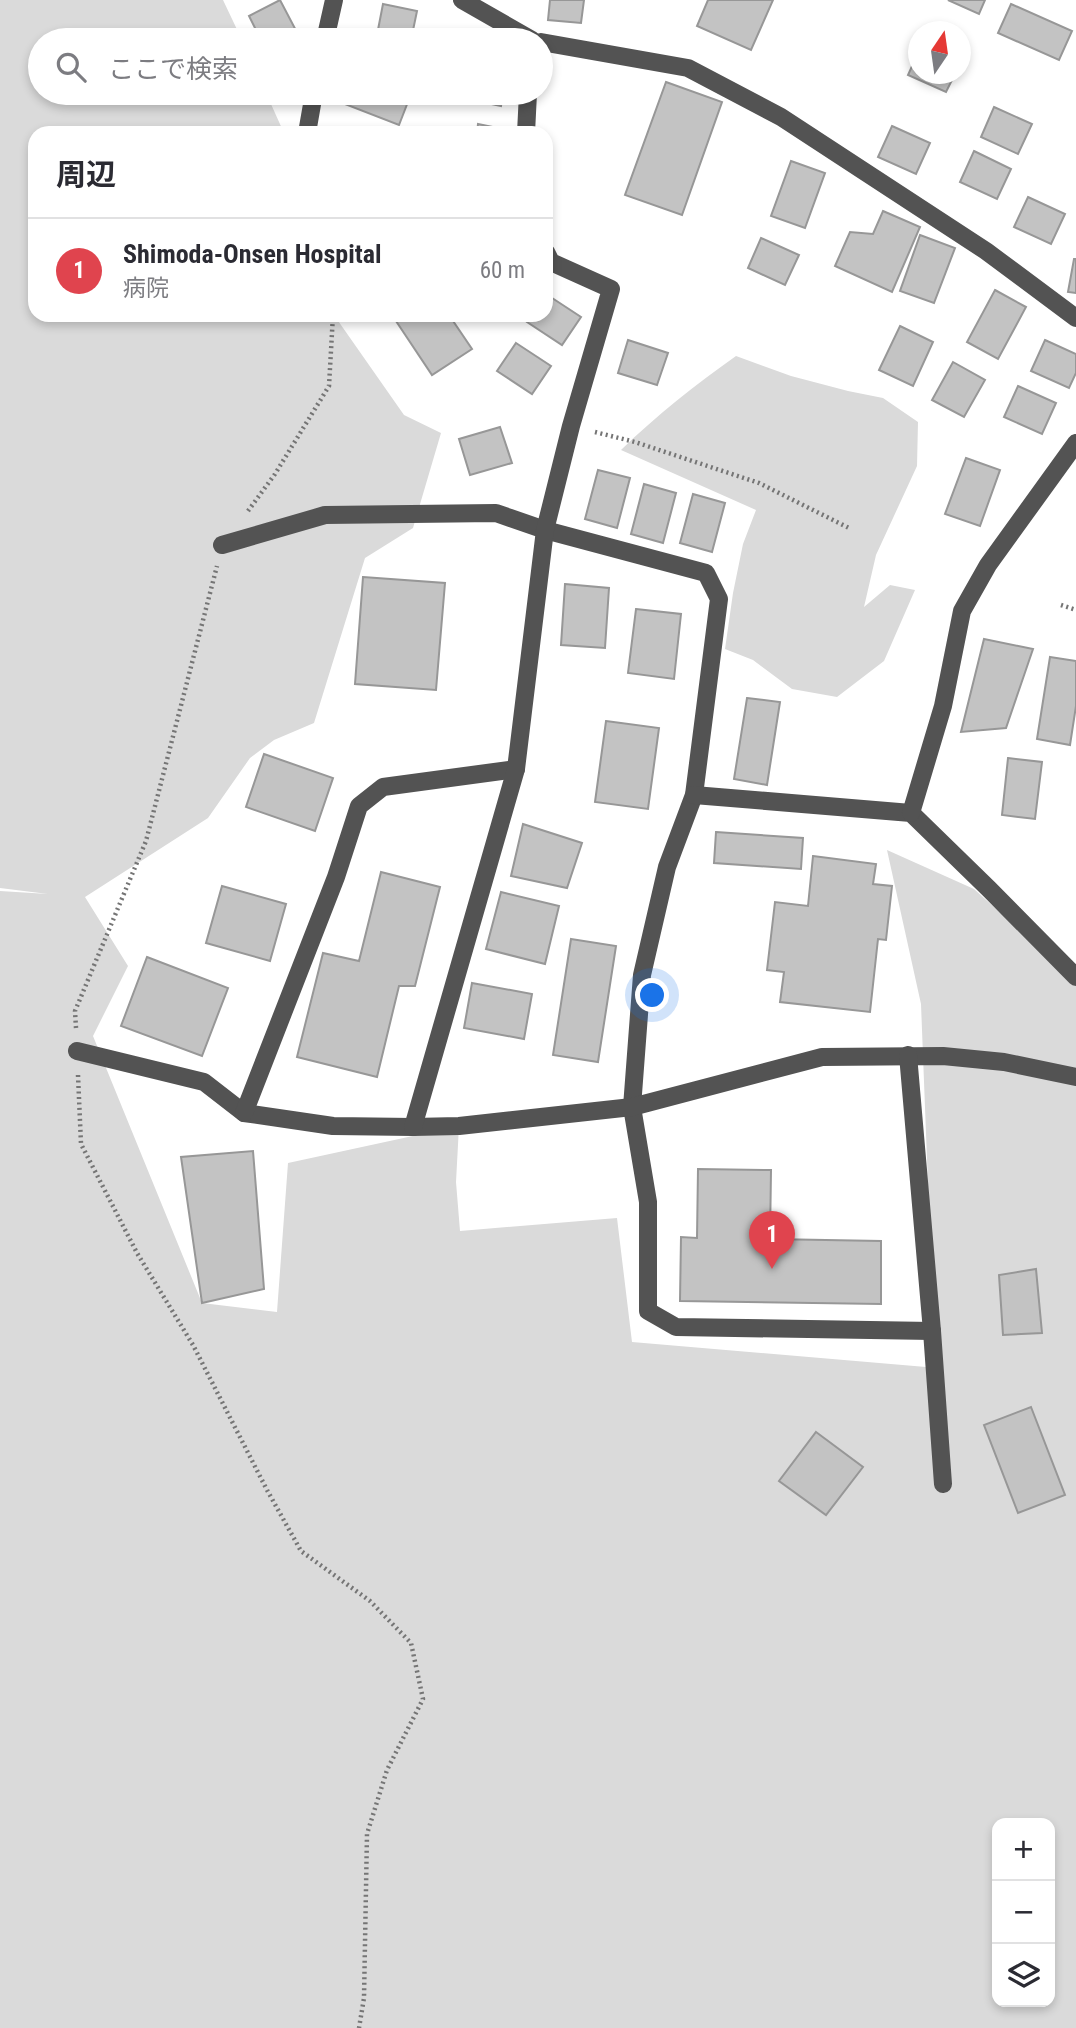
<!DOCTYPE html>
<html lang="ja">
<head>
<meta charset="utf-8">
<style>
  :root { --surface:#fff; --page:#f2f2f3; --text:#2b2b33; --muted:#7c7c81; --line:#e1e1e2; --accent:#000 }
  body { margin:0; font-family:"Roboto Condensed","Noto Sans JP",sans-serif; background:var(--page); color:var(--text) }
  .controls { position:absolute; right:21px; bottom:21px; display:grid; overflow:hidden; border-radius:14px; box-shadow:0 4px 10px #0003 }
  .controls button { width:63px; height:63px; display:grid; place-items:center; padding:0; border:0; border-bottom:2px solid var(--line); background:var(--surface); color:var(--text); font:35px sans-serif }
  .compass { position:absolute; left:908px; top:21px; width:63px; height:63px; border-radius:50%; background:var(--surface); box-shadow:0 4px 10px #0003; rotate:13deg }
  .you { position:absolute; left:653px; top:996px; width:24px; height:24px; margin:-18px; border:5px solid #fff; border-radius:50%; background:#1a73e8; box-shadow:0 0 0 10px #1a73e833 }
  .badge { display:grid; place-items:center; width:46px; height:46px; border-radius:50%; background:var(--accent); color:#fff; font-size:23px; font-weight:700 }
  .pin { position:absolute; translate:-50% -58px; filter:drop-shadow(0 2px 4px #0008) }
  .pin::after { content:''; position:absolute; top:37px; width:24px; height:21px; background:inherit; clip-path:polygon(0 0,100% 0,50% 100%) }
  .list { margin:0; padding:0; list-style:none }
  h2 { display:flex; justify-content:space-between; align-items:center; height:91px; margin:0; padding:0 28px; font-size:30px }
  h2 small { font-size:23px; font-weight:400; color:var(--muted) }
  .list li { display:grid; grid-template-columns:46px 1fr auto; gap:21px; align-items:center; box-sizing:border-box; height:105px; padding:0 28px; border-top:2px solid var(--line) }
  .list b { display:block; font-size:26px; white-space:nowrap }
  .list p { margin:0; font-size:23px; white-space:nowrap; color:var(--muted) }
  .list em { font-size:23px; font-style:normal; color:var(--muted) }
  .icon { flex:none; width:38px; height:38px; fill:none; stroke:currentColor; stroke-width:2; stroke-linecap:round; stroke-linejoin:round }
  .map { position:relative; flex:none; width:1076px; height:2028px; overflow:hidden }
  .search { position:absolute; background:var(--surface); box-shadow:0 4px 10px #0003; left:28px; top:28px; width:525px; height:77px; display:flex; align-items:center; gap:18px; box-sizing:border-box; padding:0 24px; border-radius:38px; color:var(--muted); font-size:26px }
  .panel { position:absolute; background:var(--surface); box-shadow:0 4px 10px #0003; left:28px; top:126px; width:525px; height:196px; border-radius:21px }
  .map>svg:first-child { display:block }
  .green { fill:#dadada; fill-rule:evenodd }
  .building { fill:#c3c3c3; stroke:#979797; stroke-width:2 }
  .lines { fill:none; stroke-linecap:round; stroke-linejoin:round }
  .path { stroke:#757575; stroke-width:4.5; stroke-dasharray:2 3.5; stroke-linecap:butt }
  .minor { stroke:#535353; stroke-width:18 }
</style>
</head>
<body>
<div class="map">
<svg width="1076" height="2028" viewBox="0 0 1076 2028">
  <rect width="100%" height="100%" fill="#fff"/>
  <!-- green -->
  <g class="green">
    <path d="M0 0H223L242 40H40V93H266L284 133H35V315H334L404 415 441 433 413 528 365 558 314 723 274 740 250 758 208 818 85 897 128 966 93 1036 202 1303 277 1312 288 1163 459 1126 456 1182 460 1231 617 1218 632 1342 926 1367 935 1366 921 1004 887 850 974 889 1076 981V2028H0V891L48 894 0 888ZM997 1823H1050V2002H997Z"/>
    <path d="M736 356 791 376 848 391 883 398 918 422 917 466 876 555 864 607 890 585 915 590 884 661 837 697 792 689 753 660 725 649 733 593 743 544 756 510 621 450C657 415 695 385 736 356Z"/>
  </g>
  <!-- building -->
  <g class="building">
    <path d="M280 0 301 40H261L249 16Z"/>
    <path d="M550 0H584L581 23 548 20Z"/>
    <path d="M708 0H773L751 50 697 26Z"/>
    <path d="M948 0H985L979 14Z"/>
    <path d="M383 4 417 11 411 40H376Z"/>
    <path d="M1011 4 1072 31 1059 60 998 33Z"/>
    <path d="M918 53V74H955L946 92 908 75Z"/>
    <path d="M666 82 722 102 682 215 625 195Z"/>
    <path d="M340 93H407L411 94 399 125 337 101Z"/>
    <path d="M469 93H503L501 106 468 99Z"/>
    <path d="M994 107 1032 124 1018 154 981 137Z"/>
    <path d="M478 124 512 131 511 133H477Z"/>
    <path d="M892 126 930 143 916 174 878 157Z"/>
    <path d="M974 151 1011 169 997 199 960 182Z"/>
    <path d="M791 161 825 173 805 228 771 216Z"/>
    <path d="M1028 197 1065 214 1051 244 1014 227Z"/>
    <path d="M883 211 920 227 892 292 835 266 850 232 873 234Z"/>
    <path d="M920 235 955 248 934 303 900 291Z"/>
    <path d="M761 238 799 255 785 285 748 268Z"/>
    <path d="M1074 259H1076V293L1068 292Z"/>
    <path d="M995 290 1026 307 998 359 967 342Z"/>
    <path d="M546 294 581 317 562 345 527 322 532 315H546Z"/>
    <path d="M392 315H449L472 349 432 375Z"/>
    <path d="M900 326 933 342 913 386 879 370Z"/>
    <path d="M628 340 668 353 657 385 618 373Z"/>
    <path d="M1045 340 1076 354V373L1069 388 1031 371Z"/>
    <path d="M516 343 551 366 532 394 497 371Z"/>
    <path d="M953 362 985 380 964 417 932 400Z"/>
    <path d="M1018 386 1056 403 1042 434 1004 417Z"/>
    <path d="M500 427 512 463 470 475 459 439Z"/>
    <path d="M966 458 1000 470 980 526 945 514Z"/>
    <path d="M598 470 630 478 617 528 585 519Z"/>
    <path d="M644 484 676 493 663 543 631 534Z"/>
    <path d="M693 494 725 503 712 552 680 543Z"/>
    <path d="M363 577 445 583 436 690 355 684Z"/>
    <path d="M565 584 609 588 605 648 561 645Z"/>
    <path d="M636 609 681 614 674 679 628 673Z"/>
    <path d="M984 639 1033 649 1006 728 961 732Z"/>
    <path d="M1050 657 1076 661V706L1070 745 1037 739Z"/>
    <path d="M747 698 780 702 767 785 734 779Z"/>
    <path d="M606 721 659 728 648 809 595 802Z"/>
    <path d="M264 754 333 778 315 831 246 807Z"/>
    <path d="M1008 758 1042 762 1035 819 1002 815Z"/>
    <path d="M523 824 582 843 567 888 511 876Z"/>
    <path d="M716 832 803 838 801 869 714 863Z"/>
    <path d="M813 856 876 864 873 884 892 886 886 940 878 939 870 1012 780 1002 784 972 767 970 775 902 808 906Z"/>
    <path d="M381 872 440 887 415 986H399L377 1077 297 1057 323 953 359 961Z"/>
    <path d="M222 886 286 904 270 961 206 943Z"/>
    <path d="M501 892 559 906 545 964 486 949Z"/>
    <path d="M571 939 616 946 598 1062 553 1055Z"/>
    <path d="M147 957 228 988 202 1056 121 1026Z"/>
    <path d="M472 983 532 994 524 1039 464 1028Z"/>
    <path d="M253 1151 264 1289 202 1303 181 1157Z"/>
    <path d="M698 1169 771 1170 770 1239 881 1241V1304L680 1301 681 1237 697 1238Z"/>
    <path d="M1036 1269 1042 1333 1003 1335 999 1275Z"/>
    <path d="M1031 1407 1065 1495 1018 1513 984 1425Z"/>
    <path d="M816 1432 863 1467 826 1515 779 1481Z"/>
  </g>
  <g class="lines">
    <!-- path -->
    <g class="path">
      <path d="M595 432 635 442 759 483 849 528"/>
      <path d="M248 511 275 474 329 386 333 315"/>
      <path d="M1061 605 1076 610"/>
      <path d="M76 1028 75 1011 146 841 217 566"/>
      <path d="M78 1075 81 1144 137 1253 193 1345 267 1490 301 1551 370 1601 411 1643 423 1699 387 1770 367 1834 364 1998 359 2028"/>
    </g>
    <!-- minor -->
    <g class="minor">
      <path d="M462 0 532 40"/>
      <path d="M325 40 334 0"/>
      <path d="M541 42 688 68 781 117 986 251 1076 318"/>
      <path d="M307 133 314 93"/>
      <path d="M526 133 528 93"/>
      <path d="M222 545 325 515 496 513 545 530 706 573 719 599 694 795 667 867 642 975 632 1107 648 1202V1311L676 1327 932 1331"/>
      <path d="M694 795 911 813 989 889 1076 977"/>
      <path d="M911 813 943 706 962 611 988 565 1076 443"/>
      <path d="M77 1051 204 1082 244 1113 333 1126 413 1127 459 1126 632 1107 822 1057 943 1056 1004 1062 1076 1077"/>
      <path d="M908 1055 932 1331 943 1484"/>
      <path d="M244 1113 336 877 359 806 383 787 516 769"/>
      <path d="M413 1127 516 769 545 530 571 426 611 289 551 262 546 252"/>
    </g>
  </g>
</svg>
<div class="controls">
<button>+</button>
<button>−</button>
<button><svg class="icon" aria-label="layers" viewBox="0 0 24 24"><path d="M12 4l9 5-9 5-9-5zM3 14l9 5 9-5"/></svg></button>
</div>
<svg class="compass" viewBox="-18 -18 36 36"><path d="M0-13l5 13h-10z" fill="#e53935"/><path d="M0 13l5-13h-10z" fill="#7c7c81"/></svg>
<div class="you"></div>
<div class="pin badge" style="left:772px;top:1269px;background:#e0444e">1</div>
<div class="search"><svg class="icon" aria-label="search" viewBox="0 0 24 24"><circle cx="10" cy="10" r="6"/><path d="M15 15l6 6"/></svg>ここで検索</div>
<section class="panel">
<h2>周辺<small></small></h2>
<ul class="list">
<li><span class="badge" style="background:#e0444e">1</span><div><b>Shimoda-Onsen Hospital</b><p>病院</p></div><em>60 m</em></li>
</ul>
</section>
</div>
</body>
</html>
